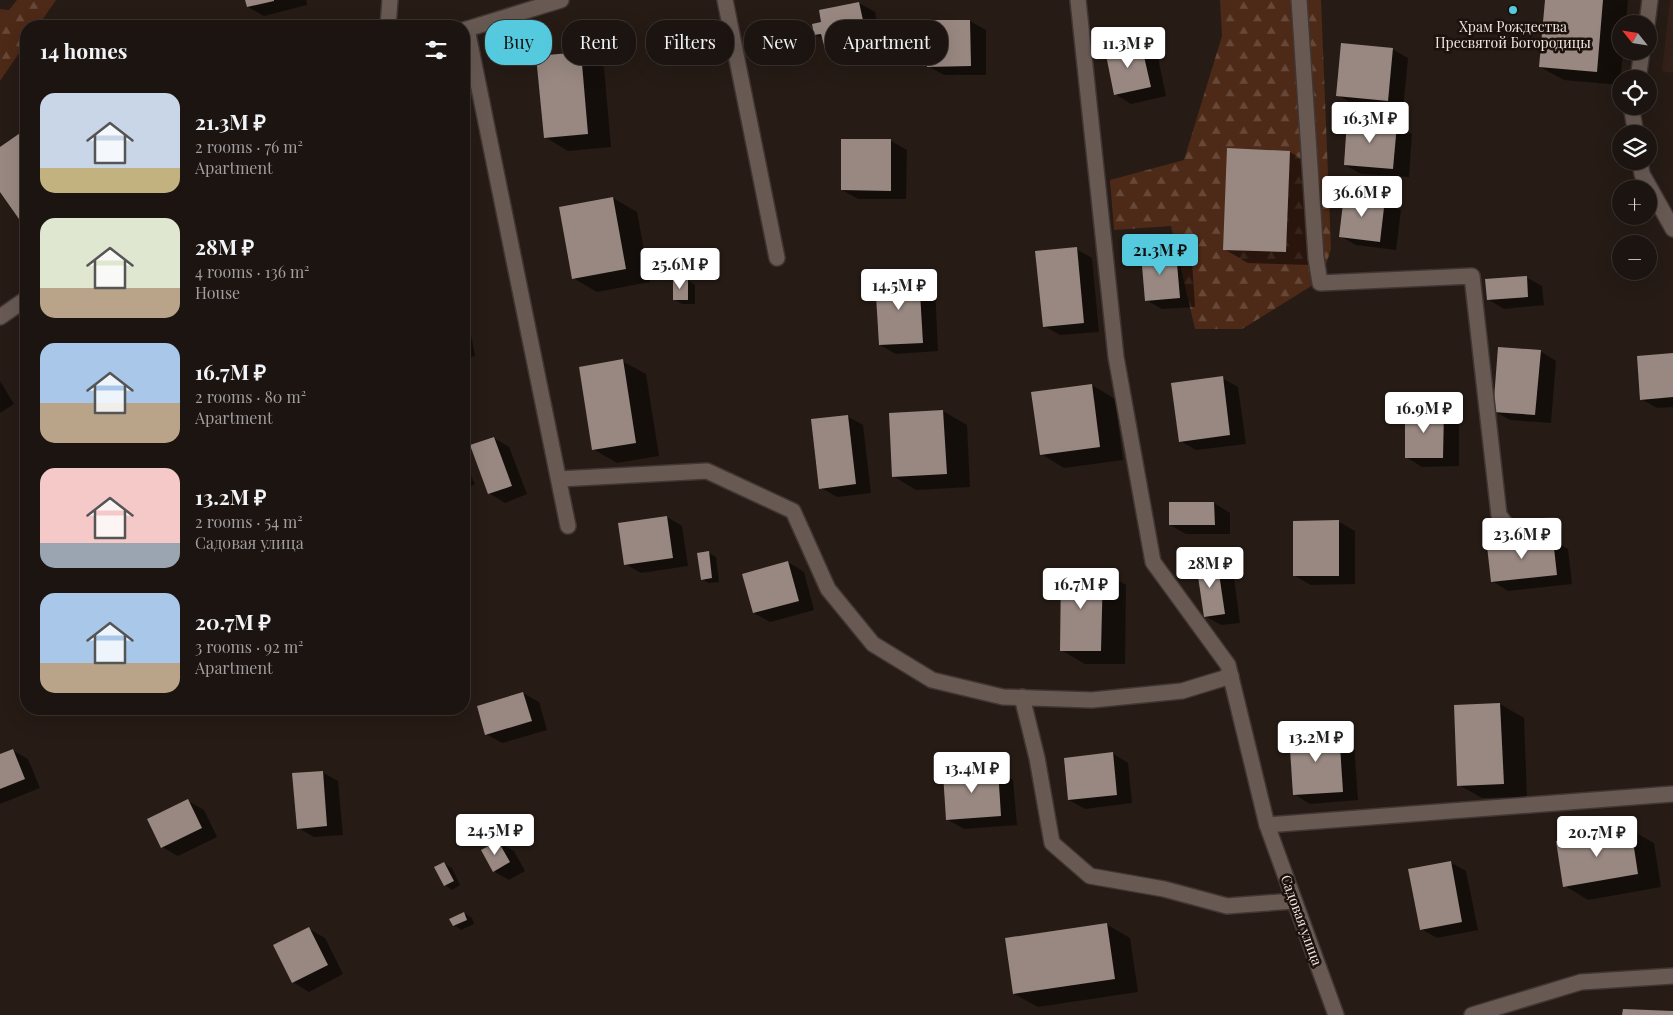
<!DOCTYPE html>
<meta charset="utf-8">
<style>
:root{--surface:#1c1410;--page:#29211e;--text:#f1f3f6;--muted:#a09e9f;--line:#3a3330;--accent:#55cadf}
body{margin:0;font-family:"Playfair Display",serif;background:var(--page);color:var(--text);height:100vh;display:flex;flex-direction:column;font-size:19px;white-space:nowrap}
*{box-sizing:border-box;margin:0}
p{font-size:16px;color:var(--muted)}
.icon{flex:none;width:28px;height:28px;fill:none;stroke:currentColor;stroke-width:2;stroke-linecap:round;stroke-linejoin:round}
.map{position:relative;flex:1;overflow:hidden}
.details{position:absolute;left:20px;top:20px;width:450px;height:695px;display:flex;flex-direction:column;background:var(--surface);border-radius:20px;box-shadow:0 5px 20px #0002,0 0 0 1px var(--line)}
.details>*{flex:none}
.banner{position:absolute;left:485px;top:20px;width:475px;height:45px;display:flex;gap:10px}
.needle{width:32px;rotate:300deg}
.tools{position:absolute;left:1612px;top:15px;display:grid;gap:10px}
.tools a{display:grid;place-items:center;width:45px;height:45px;border-radius:50%;background:var(--surface);box-shadow:0 5px 20px #0002,0 0 0 1px var(--line);font-size:25px}
.price{position:absolute;translate:-50% -42px;padding:0 11px;border-radius:5px;background:#fff;color:#222;font-size:16px;line-height:32px;filter:drop-shadow(0 1px 2px #0008)}
.price::after{content:'';position:absolute;left:50%;top:30px;width:15px;height:11px;margin-left:-8px;background:inherit;clip-path:polygon(0 0,100% 0,50% 100%)}
.price.active{background:var(--accent);color:#111}
ul{padding:0;list-style:none}
li{display:flex;align-items:center;gap:15px;height:125px;padding:0 20px}
li span{display:grid;place-items:center;flex:none;width:140px;height:100px;border-radius:15px;color:#555}
li>.icon{margin-inline-start:auto}
span .icon{width:60px;height:60px;fill:#fffc;stroke-width:1}
li b{font-size:21px}
h2{display:flex;justify-content:space-between;align-items:center;height:60px;padding:0 20px;font-size:21px}
.chip{padding:0 18px;border-radius:20px;background:var(--surface);box-shadow:0 5px 20px #0002,0 0 0 1px var(--line);font-size:18px;line-height:45px}
.chip.active{background:var(--accent);color:#111}
.map>svg:first-child{display:block}
.built{fill:#332119}
.forest{fill:url(#forest-firs)}
.shadow{fill:#0007}
.building{fill:#988881}
.lines{fill:none;stroke-linecap:round;stroke-linejoin:round}
.lane-casing{stroke:#403634;stroke-width:18}
.street-casing{stroke:#403634;stroke-width:18}
.lane{stroke:#685a53;stroke-width:15}
.street{stroke:#685a53;stroke-width:15}
.poi-dot{fill:#55cadf;stroke:#1d110c;stroke-width:2}
.labels{text-anchor:middle;dominant-baseline:central;stroke-width:5;stroke-linejoin:round;paint-order:stroke}
.poi-label{font-size:14px;fill:#efe6e2;stroke:#1d110c}
.street-label{font-size:14px;fill:#efe6e2;stroke:#1d110c}
</style>
<div class="map">
<svg width="1673" height="1015" viewBox="0 0 1673 1015">
<defs>
<pattern id="forest-firs" width="22" height="20" patternUnits="userSpaceOnUse" patternTransform="scale(1.25)"><rect width="22" height="20" fill="#4d2917"/><path d="M5 1l3.5 6h-7zM16 11l3.5 6h-7z" fill="#674838"/></pattern>
</defs>
<rect width="100%" height="100%" fill="#261b15"/>
<!-- built -->
<path class="built" d="M1670 0H1673V73L1662 71Z"/>
<!-- forest -->
<g class="forest">
<path d="M17 0H56L38 26H26V43L0 81V9L9 10Z"/>
<path d="M1220 0H1321L1331 249 1321 280 1242 329H1195L1171 226 1114 230 1110 180 1184 160 1222 36Z"/>
</g>
<!-- shadow -->
<g class="shadow">
<path d="M246 0H306L307 5 264 16 248 7Z"/>
<path d="M1546 0H1628L1626 24H1621V51H1623L1620 85 1564 80 1540 67Z"/>
<path d="M859 3 875 12 883 52 843 61 827 52 824 39 816 35 823 23Z"/>
<path d="M928 21H970L986 30V75H944L928 66Z"/>
<path d="M1141 44 1157 53 1166 96 1131 104 1115 94Z"/>
<path d="M1392 49 1408 58 1403 109 1353 104 1338 95Z"/>
<path d="M580 53 604 67 611 147 568 151 545 137Z"/>
<path d="M1396 125 1412 134 1409 177 1361 174 1345 165Z"/>
<path d="M26 130V227L0 189V149Z"/>
<path d="M842 140 891 141 907 150 906 199H858L842 190Z"/>
<path d="M1290 152 1313 166 1310 265 1248 263 1224 249Z"/>
<path d="M1345 196 1385 201 1401 210 1396 250 1356 245 1340 236Z"/>
<path d="M613 198 637 212 650 282 597 292 573 278 560 208Z"/>
<path d="M1076 249 1092 258 1099 332 1060 335 1044 326Z"/>
<path d="M1176 253 1192 262 1195 307 1162 309 1146 300Z"/>
<path d="M1526 277 1542 286 1544 305 1504 309 1488 299Z"/>
<path d="M919 278 935 287 938 351 896 354 880 345Z"/>
<path d="M688 280 695 285V304H682L674 299Z"/>
<path d="M464 311 467 313 475 356 464 359Z"/>
<path d="M1540 351 1556 361 1551 423 1510 420 1494 411Z"/>
<path d="M1673 354V407L1657 408 1641 399Z"/>
<path d="M622 361 646 374 659 456 617 463 593 449Z"/>
<path d="M1222 378 1238 387 1246 444 1196 450 1180 441Z"/>
<path d="M0 381 14 404 0 413Z"/>
<path d="M1092 385 1115 399 1123 460 1064 468 1041 454Z"/>
<path d="M464 403 467 412 464 414Z"/>
<path d="M943 411 967 425 970 487 916 490 893 476Z"/>
<path d="M1443 411 1459 421V466L1422 467 1406 457Z"/>
<path d="M847 416 863 425 871 493 837 497 821 488Z"/>
<path d="M494 438 509 447 527 494 505 503 489 493Z"/>
<path d="M464 461 475 484 464 490Z"/>
<path d="M1214 503 1230 513V534H1186L1170 525Z"/>
<path d="M667 517 682 526 688 566 641 573 625 564Z"/>
<path d="M1339 522 1355 531V584L1311 585 1295 576Z"/>
<path d="M1552 540 1568 549 1572 584 1508 591 1492 581Z"/>
<path d="M708 552 716 557 719 582 709 583 702 579Z"/>
<path d="M1217 561 1233 571 1240 623 1221 625 1205 616Z"/>
<path d="M788 562 804 572 814 610 770 622 754 613Z"/>
<path d="M1102 571 1126 585 1125 664H1085L1061 650Z"/>
<path d="M523 693 539 702 547 730 502 743 486 734Z"/>
<path d="M1500 704 1524 718 1527 797 1482 798 1459 785 1456 706Z"/>
<path d="M1339 732 1354 741 1358 800 1310 804 1294 794Z"/>
<path d="M12 750 28 759 40 788 0 804V755Z"/>
<path d="M1112 753 1128 763 1132 803 1085 809 1069 800Z"/>
<path d="M998 771 1013 780 1017 825 964 829 948 820Z"/>
<path d="M322 772 338 781 343 835 314 837 298 828Z"/>
<path d="M188 801 204 810 217 837 178 856 162 847Z"/>
<path d="M1631 830 1654 843 1661 887 1588 900 1565 886Z"/>
<path d="M498 842 514 851 525 871 509 880 493 871Z"/>
<path d="M1450 862 1466 871 1478 930 1437 938 1421 929Z"/>
<path d="M444 864 452 868 460 885 452 890 445 885Z"/>
<path d="M464 913 472 918 474 924 461 930 454 925Z"/>
<path d="M1106 924 1130 938 1138 992 1038 1007 1014 994Z"/>
<path d="M309 929 325 938 343 974 309 992 293 982Z"/>
</g>
<!-- building -->
<g class="building">
<path d="M245 0H274V1L247 7Z"/>
<path d="M1545 0H1603L1597 72 1539 67Z"/>
<path d="M859 2 868 43 826 53 821 34 814 35 812 24 821 22 819 10Z"/>
<path d="M927 20H970L971 66 927 67Z"/>
<path d="M1141 43 1151 87 1114 95 1105 50Z"/>
<path d="M1341 43 1393 48 1388 101 1336 96Z"/>
<path d="M581 52 588 134 544 138 536 56Z"/>
<path d="M1347 120 1397 124 1393 169 1344 165Z"/>
<path d="M26 129V229L0 192V147Z"/>
<path d="M841 139H891V191L841 190Z"/>
<path d="M1227 148 1290 151 1286 252 1223 250Z"/>
<path d="M1344 195 1385 199 1380 242 1339 237Z"/>
<path d="M613 197 626 269 572 279 559 207Z"/>
<path d="M1077 247 1084 323 1043 327 1035 251Z"/>
<path d="M1176 252 1180 298 1145 301 1141 254Z"/>
<path d="M919 276 923 343 879 345 875 279Z"/>
<path d="M1527 276 1528 297 1487 300 1485 279Z"/>
<rect x="673" y="279" width="15" height="21"/>
<path d="M1498 347 1541 350 1535 415 1493 412Z"/>
<path d="M1673 353V397L1640 400 1637 356Z"/>
<path d="M623 359 636 443 592 450 579 367Z"/>
<path d="M1223 376 1230 435 1179 442 1171 383Z"/>
<path d="M1092 384 1100 447 1040 455 1031 392Z"/>
<path d="M943 410 947 474 892 477 889 413Z"/>
<path d="M1405 410H1444L1443 458H1405Z"/>
<path d="M848 415 856 484 819 489 811 419Z"/>
<path d="M494 437 512 486 488 494 470 445Z"/>
<path d="M1169 502H1214L1215 525H1169Z"/>
<path d="M667 516 673 558 624 565 618 523Z"/>
<path d="M1339 520V576H1293V521Z"/>
<path d="M1553 539 1557 575 1491 582 1487 546Z"/>
<path d="M709 551 712 578 701 580 697 553Z"/>
<path d="M1217 560 1225 614 1204 617 1196 563Z"/>
<path d="M788 561 799 601 753 613 742 574Z"/>
<path d="M1061 569 1103 570 1101 651H1060Z"/>
<path d="M523 692 532 721 485 735 477 706Z"/>
<path d="M1500 703 1504 784 1457 786 1454 705Z"/>
<path d="M1339 730 1343 792 1293 795 1289 734Z"/>
<path d="M13 749 25 779 0 789V754Z"/>
<path d="M1113 752 1117 795 1068 800 1064 758Z"/>
<path d="M998 769 1001 816 946 820 943 773Z"/>
<path d="M323 771 327 826 297 829 292 773Z"/>
<path d="M188 799 202 828 161 848 147 819Z"/>
<path d="M1631 828 1638 874 1563 887 1556 841Z"/>
<path d="M498 841 510 862 493 872 481 850Z"/>
<path d="M1451 861 1462 922 1420 930 1408 869Z"/>
<path d="M444 862 454 881 444 886 434 867Z"/>
<path d="M464 912 467 920 453 926 449 919Z"/>
<path d="M1107 923 1115 979 1013 994 1005 938Z"/>
<path d="M309 927 328 965 292 983 273 945Z"/>
<path d="M1623 1009 1673 1011V1015H1622Z"/>
</g>
<g class="lines">
<defs>
<g id="lane">
<path d="M1299 0 1316 258 1320 283 1472 276 1499 515 1510 530 1553 526"/>
<path d="M559 479 707 471 793 511 828 589 873 644 932 680 1003 697 1092 700 1182 691 1231 676"/>
</g>
<g id="street">
<path d="M725 0 777 258"/>
<path d="M1078 0 1116 357 1153 562 1228 665 1267 825 1673 794"/>
<path d="M1647 24 1650 0"/>
<path d="M388 26 390 0"/>
<path d="M467 29 568 526"/>
<path d="M464 30 561 0"/>
<path d="M1638 79 1642 51"/>
<path d="M1633 106 1632 111 1636 134"/>
<path d="M1640 161 1642 174 1673 229"/>
<path d="M0 317 26 299"/>
<path d="M1022 697 1037 758 1052 843 1090 876 1164 889 1227 906 1294 901"/>
<path d="M1267 825 1336 1015"/>
<path d="M1472 1015 1581 982 1673 976"/>
</g>
</defs>
<!-- lane casing -->
<use href="#lane" class="lane-casing"/>
<!-- street casing -->
<use href="#street" class="street-casing"/>
<!-- lane -->
<use href="#lane" class="lane"/>
<!-- street -->
<use href="#street" class="street"/>
</g>
<!-- markers -->
<circle class="poi-dot" cx="1513" cy="10" r="5"/>
<g class="labels">
<!-- poi labels -->
<g class="poi-label">
<text x="1513" y="26">Храм Рождества<tspan x="1513" dy="16">Пресвятой Богородицы</tspan></text>
</g>
<!-- street labels -->
<g class="street-label">
<text transform="translate(1302 920) rotate(70)">Садовая улица</text>
</g>
</g>
</svg>
<div class="tools">
<a><svg class="needle" viewBox="-14 -14 28 28"><path d="M0-13l5 13h-10z" fill="#e53935"/><path d="M0 13l5-13h-10z" fill="#a09e9f"/></svg></a>
<a><svg class="icon" aria-label="locate" viewBox="0 0 24 24"><circle cx="12" cy="12" r="6"/><path d="M12 2v4M12 18v4M2 12h4M18 12h4"/></svg></a>
<a><svg class="icon" aria-label="layers" viewBox="0 0 24 24"><path d="M12 4l9 5-9 5-9-5zM3 14l9 5 9-5"/></svg></a>
<a>+</a>
<a>−</a>
</div>
<b class="price" style="left:1128px;top:69px">11.3M ₽</b>
<b class="price" style="left:1370px;top:144px">16.3M ₽</b>
<b class="price" style="left:1362px;top:218px">36.6M ₽</b>
<b class="price active" style="left:1160px;top:276px">21.3M ₽</b>
<b class="price" style="left:680px;top:290px">25.6M ₽</b>
<b class="price" style="left:899px;top:311px">14.5M ₽</b>
<b class="price" style="left:1424px;top:434px">16.9M ₽</b>
<b class="price" style="left:1522px;top:560px">23.6M ₽</b>
<b class="price" style="left:1210px;top:589px">28M ₽</b>
<b class="price" style="left:1081px;top:610px">16.7M ₽</b>
<b class="price" style="left:1316px;top:763px">13.2M ₽</b>
<b class="price" style="left:972px;top:794px">13.4M ₽</b>
<b class="price" style="left:495px;top:856px">24.5M ₽</b>
<b class="price" style="left:1597px;top:858px">20.7M ₽</b>
<div class="banner">
<a class="chip active">Buy</a>
<a class="chip">Rent</a>
<a class="chip">Filters</a>
<a class="chip">New</a>
<a class="chip">Apartment</a>
</div>
<section class="details">
<h2>14 homes<svg class="icon" aria-label="filters" viewBox="0 0 24 24"><path d="M4 7h16M4 17h16"/><circle cx="9" cy="7" r="2"/><circle cx="15" cy="17" r="2"/></svg></h2>
<ul>
<li><span style="background:linear-gradient(#c9d6e8 75%,#c2b280 0)"><svg class="icon" aria-label="home" viewBox="0 0 24 24"><path d="M3 11l9-7 9 7M6 9v11h12V9"/></svg></span><div><b>21.3M ₽</b><p>2 rooms · 76 m²</p><p>Apartment</p></div></li>
<li><span style="background:linear-gradient(#dfe7d0 70%,#b9a48a 0)"><svg class="icon" aria-label="home" viewBox="0 0 24 24"><path d="M3 11l9-7 9 7M6 9v11h12V9"/></svg></span><div><b>28M ₽</b><p>4 rooms · 136 m²</p><p>House</p></div></li>
<li><span style="background:linear-gradient(#a9c7e8 60%,#b9a48a 0)"><svg class="icon" aria-label="home" viewBox="0 0 24 24"><path d="M3 11l9-7 9 7M6 9v11h12V9"/></svg></span><div><b>16.7M ₽</b><p>2 rooms · 80 m²</p><p>Apartment</p></div></li>
<li><span style="background:linear-gradient(#f6c9c9 75%,#9aa5b1 0)"><svg class="icon" aria-label="home" viewBox="0 0 24 24"><path d="M3 11l9-7 9 7M6 9v11h12V9"/></svg></span><div><b>13.2M ₽</b><p>2 rooms · 54 m²</p><p>Садовая улица</p></div></li>
<li><span style="background:linear-gradient(#a9c7e8 70%,#b9a48a 0)"><svg class="icon" aria-label="home" viewBox="0 0 24 24"><path d="M3 11l9-7 9 7M6 9v11h12V9"/></svg></span><div><b>20.7M ₽</b><p>3 rooms · 92 m²</p><p>Apartment</p></div></li>
</ul>
</section>
</div>
